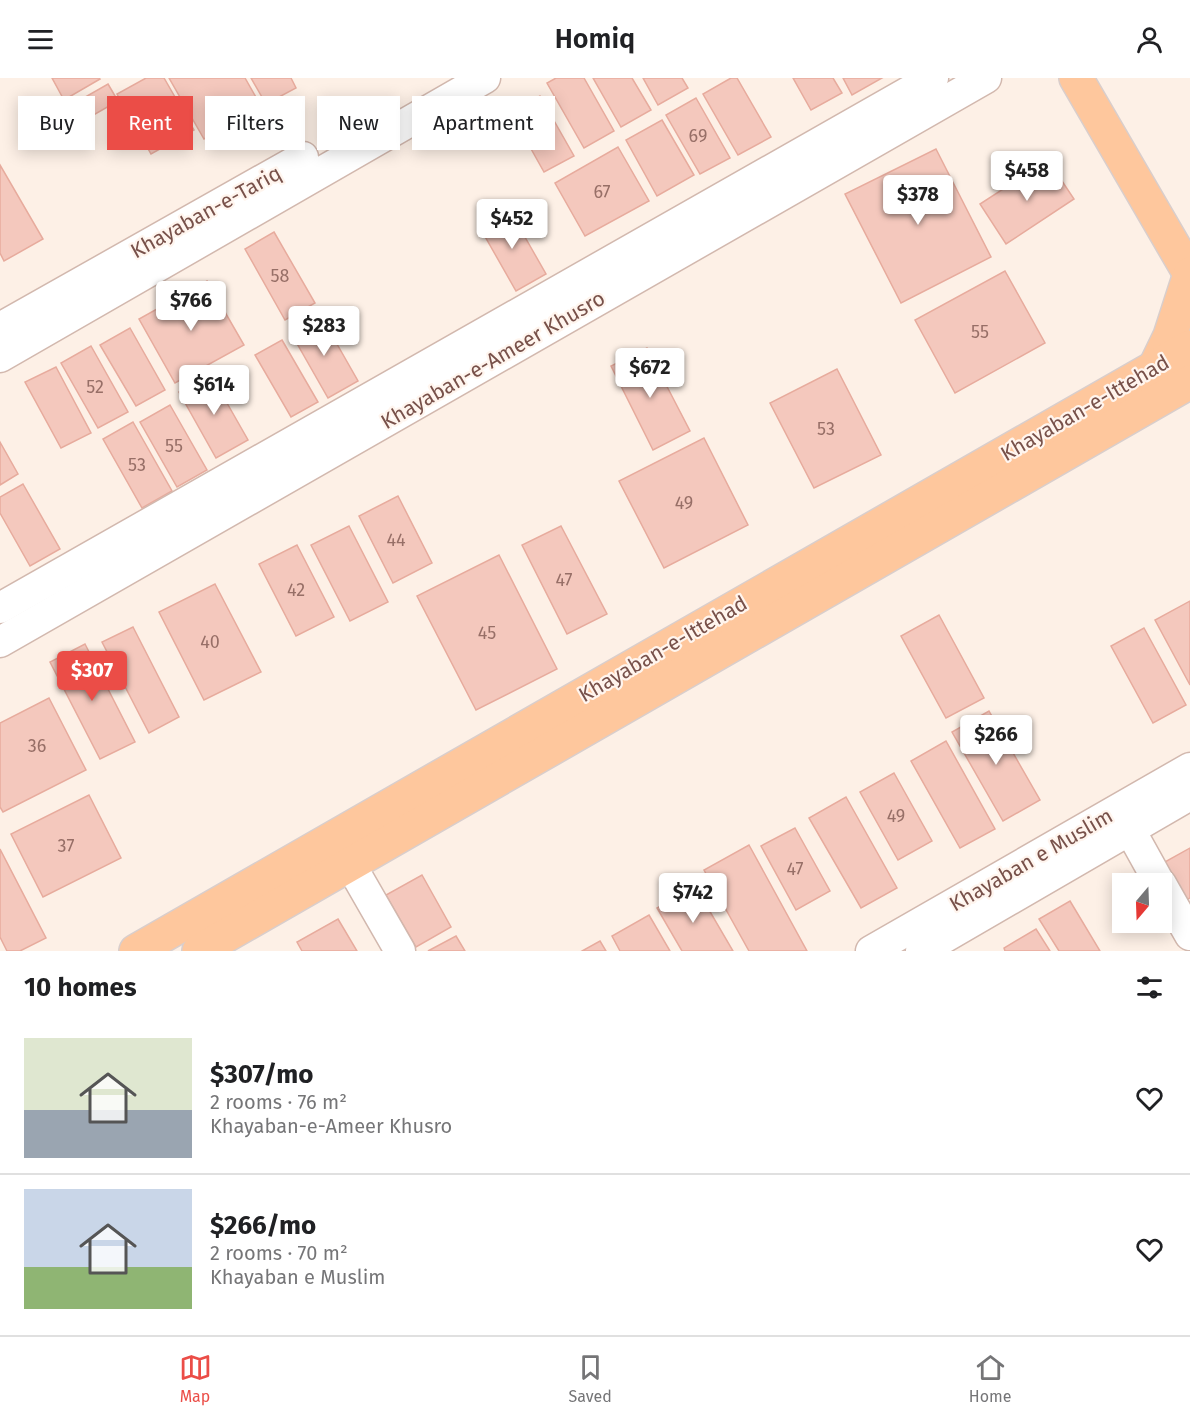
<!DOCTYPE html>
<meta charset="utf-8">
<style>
:root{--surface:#fff;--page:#f2f2f2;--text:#202124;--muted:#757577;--line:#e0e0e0;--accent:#eb4d47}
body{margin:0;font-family:"Fira Sans",sans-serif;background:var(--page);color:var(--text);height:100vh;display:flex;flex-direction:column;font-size:22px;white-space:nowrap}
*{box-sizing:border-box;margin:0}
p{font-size:20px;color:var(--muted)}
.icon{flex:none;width:33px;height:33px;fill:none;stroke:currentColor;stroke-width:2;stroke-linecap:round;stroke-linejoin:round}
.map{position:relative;height:873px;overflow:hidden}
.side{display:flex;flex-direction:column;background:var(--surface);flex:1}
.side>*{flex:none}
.banner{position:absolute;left:18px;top:18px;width:600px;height:54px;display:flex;gap:12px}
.needle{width:39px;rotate:199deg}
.fabs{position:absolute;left:1112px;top:795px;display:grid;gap:12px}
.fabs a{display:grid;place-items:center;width:60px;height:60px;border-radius:0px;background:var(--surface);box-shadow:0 3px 15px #0003;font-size:30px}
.price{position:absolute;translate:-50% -51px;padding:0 14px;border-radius:6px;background:#fff;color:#222;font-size:20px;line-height:39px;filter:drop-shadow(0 2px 3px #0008)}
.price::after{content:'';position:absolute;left:50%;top:36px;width:18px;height:14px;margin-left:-9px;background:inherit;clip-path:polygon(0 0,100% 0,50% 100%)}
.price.selected{background:var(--accent);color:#fff}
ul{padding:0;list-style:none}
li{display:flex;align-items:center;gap:18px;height:150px;padding:0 24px}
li+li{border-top:2px solid var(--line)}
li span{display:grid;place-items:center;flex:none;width:168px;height:120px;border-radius:0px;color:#555}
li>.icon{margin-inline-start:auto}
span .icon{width:72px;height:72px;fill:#fffc;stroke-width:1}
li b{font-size:26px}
h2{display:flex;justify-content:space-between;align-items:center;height:72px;padding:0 24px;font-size:26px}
.pill{padding:0 21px;border-radius:0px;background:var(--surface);box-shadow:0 3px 15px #0003;font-size:21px;line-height:54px}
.pill.selected{background:var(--accent);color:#fff}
header{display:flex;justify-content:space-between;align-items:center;height:78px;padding:0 24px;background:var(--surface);font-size:27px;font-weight:600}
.menu{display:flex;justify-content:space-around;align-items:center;height:84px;border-top:2px solid var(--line);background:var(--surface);font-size:16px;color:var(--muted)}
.menu a{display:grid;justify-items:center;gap:3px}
.menu .selected{color:var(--accent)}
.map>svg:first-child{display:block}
.building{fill:#f4c8bd;stroke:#e7ab9d;stroke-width:1.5}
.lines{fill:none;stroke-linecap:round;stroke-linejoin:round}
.minor-casing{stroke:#d2b8ae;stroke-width:33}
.major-casing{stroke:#d9cecc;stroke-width:36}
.minor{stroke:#fff;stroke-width:30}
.major{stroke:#fec79d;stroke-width:33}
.labels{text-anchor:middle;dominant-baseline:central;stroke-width:4.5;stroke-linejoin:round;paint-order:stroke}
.number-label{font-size:18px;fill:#976f67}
.street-label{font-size:21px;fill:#78514a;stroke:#fff5ee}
</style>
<header><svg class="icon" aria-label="menu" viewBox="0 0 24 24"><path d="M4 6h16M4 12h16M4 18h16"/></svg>Homiq<svg class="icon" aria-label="person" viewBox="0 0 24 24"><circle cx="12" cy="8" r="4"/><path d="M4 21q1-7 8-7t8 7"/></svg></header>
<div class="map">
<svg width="1190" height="873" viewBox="0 0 1190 873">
<rect width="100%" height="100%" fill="#fdf0e6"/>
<!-- building -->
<g class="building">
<path d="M52 0H99L100 1 64 22Z"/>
<path d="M146 0H164L194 52 151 76 117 16Z"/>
<path d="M169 0H245L261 28 204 61Z"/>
<path d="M251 0H291L296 10 266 26Z"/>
<path d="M556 0H584L614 53 584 70 547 5Z"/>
<path d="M593 0H632L651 32 621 49Z"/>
<path d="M643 0H682L688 10 658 27Z"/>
<path d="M731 0H737L771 59 738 77 703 16Z"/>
<path d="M793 0H833L842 15 811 32Z"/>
<path d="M843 0H882L852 17Z"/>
<path d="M108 6 118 23 69 51 59 34Z"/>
<path d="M540 18 574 78 544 94 511 35Z"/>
<path d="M696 20 730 80 700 96 666 37Z"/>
<path d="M662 42 694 97 657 118 626 62Z"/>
<path d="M618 69 649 123 585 158 555 105Z"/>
<path d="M936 71 991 179 901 225 845 116Z"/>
<path d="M1048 82 1074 121 1006 166 980 126Z"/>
<path d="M0 87 43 161 4 183 0 175Z"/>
<path d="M509 131 546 196 516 213 479 148Z"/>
<path d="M274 154 315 225 285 242 245 171Z"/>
<path d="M1005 193 1045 265 955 315 915 242Z"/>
<path d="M207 203 244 267 175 305 139 241Z"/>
<path d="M321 238 358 303 328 320 291 255Z"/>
<path d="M130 250 165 312 136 328 100 267Z"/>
<path d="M282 262 318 324 291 339 255 277Z"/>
<path d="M91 268 128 334 98 350 61 285Z"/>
<path d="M647 270 690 353 653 372 611 288Z"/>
<path d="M56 289 91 355 61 370 25 304Z"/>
<path d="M837 291 881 377 814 410 770 325Z"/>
<path d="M211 297 248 362 216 380 179 314Z"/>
<path d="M170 327 207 392 177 409 140 344Z"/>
<path d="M133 344 172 413 142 430 103 361Z"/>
<path d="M704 360 748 447 664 490 619 403Z"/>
<path d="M0 364 18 396 0 407Z"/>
<path d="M23 406 60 471 30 488 0 435V419Z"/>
<path d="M398 418 432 485 393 505 359 438Z"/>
<path d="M349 448 388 524 350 543 311 467Z"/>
<path d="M561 448 607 536 567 556 522 467Z"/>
<path d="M297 467 334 539 296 558 259 486Z"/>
<path d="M499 477 557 591 476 632 417 518Z"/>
<path d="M215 506 261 594 204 622 159 534Z"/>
<path d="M1190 523V607L1155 542Z"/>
<path d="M939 537 984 620 946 640 901 558Z"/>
<path d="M133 549 179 639 149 655 102 564Z"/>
<path d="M1144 550 1186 627 1153 645 1111 568Z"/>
<path d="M85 566 135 664 100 681 50 584Z"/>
<path d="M49 620 86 692 3 734 0 729V645Z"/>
<path d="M989 633 1040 722 1003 743 952 654Z"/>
<path d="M946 663 995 751 960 770 911 683Z"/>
<path d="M894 695 932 763 898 782 860 714Z"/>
<path d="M89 717 121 780 43 819 11 756Z"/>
<path d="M846 719 897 810 861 830 809 740Z"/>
<path d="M795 750 830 813 796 832 761 768Z"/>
<path d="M749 767 807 873H749L704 792Z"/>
<path d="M1190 770V820L1185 823 1163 785Z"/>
<path d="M0 771 46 860 20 873H7L0 859Z"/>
<path d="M422 797 451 849 416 869 386 817Z"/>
<path d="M695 808 733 873H682L657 830Z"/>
<path d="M1070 823 1100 873H1059L1039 841Z"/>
<path d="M649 837 670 873H620L612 858Z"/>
<path d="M338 841 357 873H302L297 864Z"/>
<path d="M1036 851 1050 873H1005L1004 870Z"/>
<path d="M456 858 465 873H428Z"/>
<path d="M600 863 606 873H582Z"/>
</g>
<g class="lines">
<defs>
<g id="minor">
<path d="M0 250 303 79"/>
<path d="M0 279 485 0"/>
<path d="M0 530 933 0"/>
<path d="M0 564 986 0"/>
<path d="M1130 752 1160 806"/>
<path d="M350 786 400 873"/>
<path d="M1161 806 1190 857"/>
<path d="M871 873 1190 690"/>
<path d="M921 873 1190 717"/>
</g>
<g id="major">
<path d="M1076 0 1190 196"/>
<path d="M1155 289 1170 258 1190 196"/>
<path d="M136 873 1190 269"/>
<path d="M199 873 1190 304"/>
</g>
</defs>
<!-- minor casing -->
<use href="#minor" class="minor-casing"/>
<!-- major casing -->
<use href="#major" class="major-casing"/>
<!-- minor -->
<use href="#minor" class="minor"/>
<!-- major -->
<use href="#major" class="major"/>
</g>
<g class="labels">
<!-- number labels -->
<g class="number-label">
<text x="698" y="58">69</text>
<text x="602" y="114">67</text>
<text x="280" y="198">58</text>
<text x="980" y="254">55</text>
<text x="95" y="309">52</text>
<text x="826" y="351">53</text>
<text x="174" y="368">55</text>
<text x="137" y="387">53</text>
<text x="684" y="425">49</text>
<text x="396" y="462">44</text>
<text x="564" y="502">47</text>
<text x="296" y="512">42</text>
<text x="487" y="555">45</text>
<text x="210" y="564">40</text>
<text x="37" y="668">36</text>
<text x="896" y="738">49</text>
<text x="66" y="768">37</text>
<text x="795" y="791">47</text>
</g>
<!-- street labels -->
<g class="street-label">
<text transform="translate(206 134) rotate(-29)">Khayaban-e-Tariq</text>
<text transform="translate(493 282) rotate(-30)">Khayaban-e-Ameer Khusro</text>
<text transform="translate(1085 330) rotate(-30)">Khayaban-e-Ittehad</text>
<text transform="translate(663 571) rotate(-30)">Khayaban-e-Ittehad</text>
<text transform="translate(1031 782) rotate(-30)">Khayaban e Muslim</text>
</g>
</g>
</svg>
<div class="fabs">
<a><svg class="needle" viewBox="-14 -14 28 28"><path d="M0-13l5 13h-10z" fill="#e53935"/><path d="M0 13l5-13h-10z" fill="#757577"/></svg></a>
</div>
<b class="price" style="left:1027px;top:124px">$458</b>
<b class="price" style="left:918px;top:148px">$378</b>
<b class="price" style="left:512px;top:172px">$452</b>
<b class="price" style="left:191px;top:254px">$766</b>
<b class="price" style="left:324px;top:279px">$283</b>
<b class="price" style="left:650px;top:321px">$672</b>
<b class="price" style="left:214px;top:338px">$614</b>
<b class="price selected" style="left:92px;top:624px">$307</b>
<b class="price" style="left:996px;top:688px">$266</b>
<b class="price" style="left:693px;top:846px">$742</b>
<div class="banner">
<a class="pill">Buy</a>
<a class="pill selected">Rent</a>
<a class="pill">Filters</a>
<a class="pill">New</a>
<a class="pill">Apartment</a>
</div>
</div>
<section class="side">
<h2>10 homes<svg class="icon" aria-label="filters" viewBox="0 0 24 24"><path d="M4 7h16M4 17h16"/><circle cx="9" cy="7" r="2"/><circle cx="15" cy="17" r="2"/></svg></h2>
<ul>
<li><span style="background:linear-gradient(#dfe7d0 60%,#9aa5b1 0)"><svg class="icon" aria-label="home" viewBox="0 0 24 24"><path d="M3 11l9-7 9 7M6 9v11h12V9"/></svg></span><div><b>$307/mo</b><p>2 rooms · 76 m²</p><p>Khayaban-e-Ameer Khusro</p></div><svg class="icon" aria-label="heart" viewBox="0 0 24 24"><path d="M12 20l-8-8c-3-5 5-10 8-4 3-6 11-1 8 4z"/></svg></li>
<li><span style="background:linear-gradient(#c9d6e8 65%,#8fb573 0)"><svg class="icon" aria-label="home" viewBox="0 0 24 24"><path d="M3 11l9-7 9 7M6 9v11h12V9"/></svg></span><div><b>$266/mo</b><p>2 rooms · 70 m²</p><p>Khayaban e Muslim</p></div><svg class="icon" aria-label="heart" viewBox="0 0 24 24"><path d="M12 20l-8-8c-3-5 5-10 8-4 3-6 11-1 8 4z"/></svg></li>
</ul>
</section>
<nav class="menu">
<a class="selected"><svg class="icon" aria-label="map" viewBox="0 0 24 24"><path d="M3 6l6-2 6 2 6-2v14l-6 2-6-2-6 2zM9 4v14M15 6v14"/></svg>Map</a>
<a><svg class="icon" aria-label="saved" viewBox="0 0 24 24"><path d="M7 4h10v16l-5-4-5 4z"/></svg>Saved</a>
<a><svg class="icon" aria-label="home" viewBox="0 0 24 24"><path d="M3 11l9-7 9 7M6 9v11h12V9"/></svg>Home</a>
</nav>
